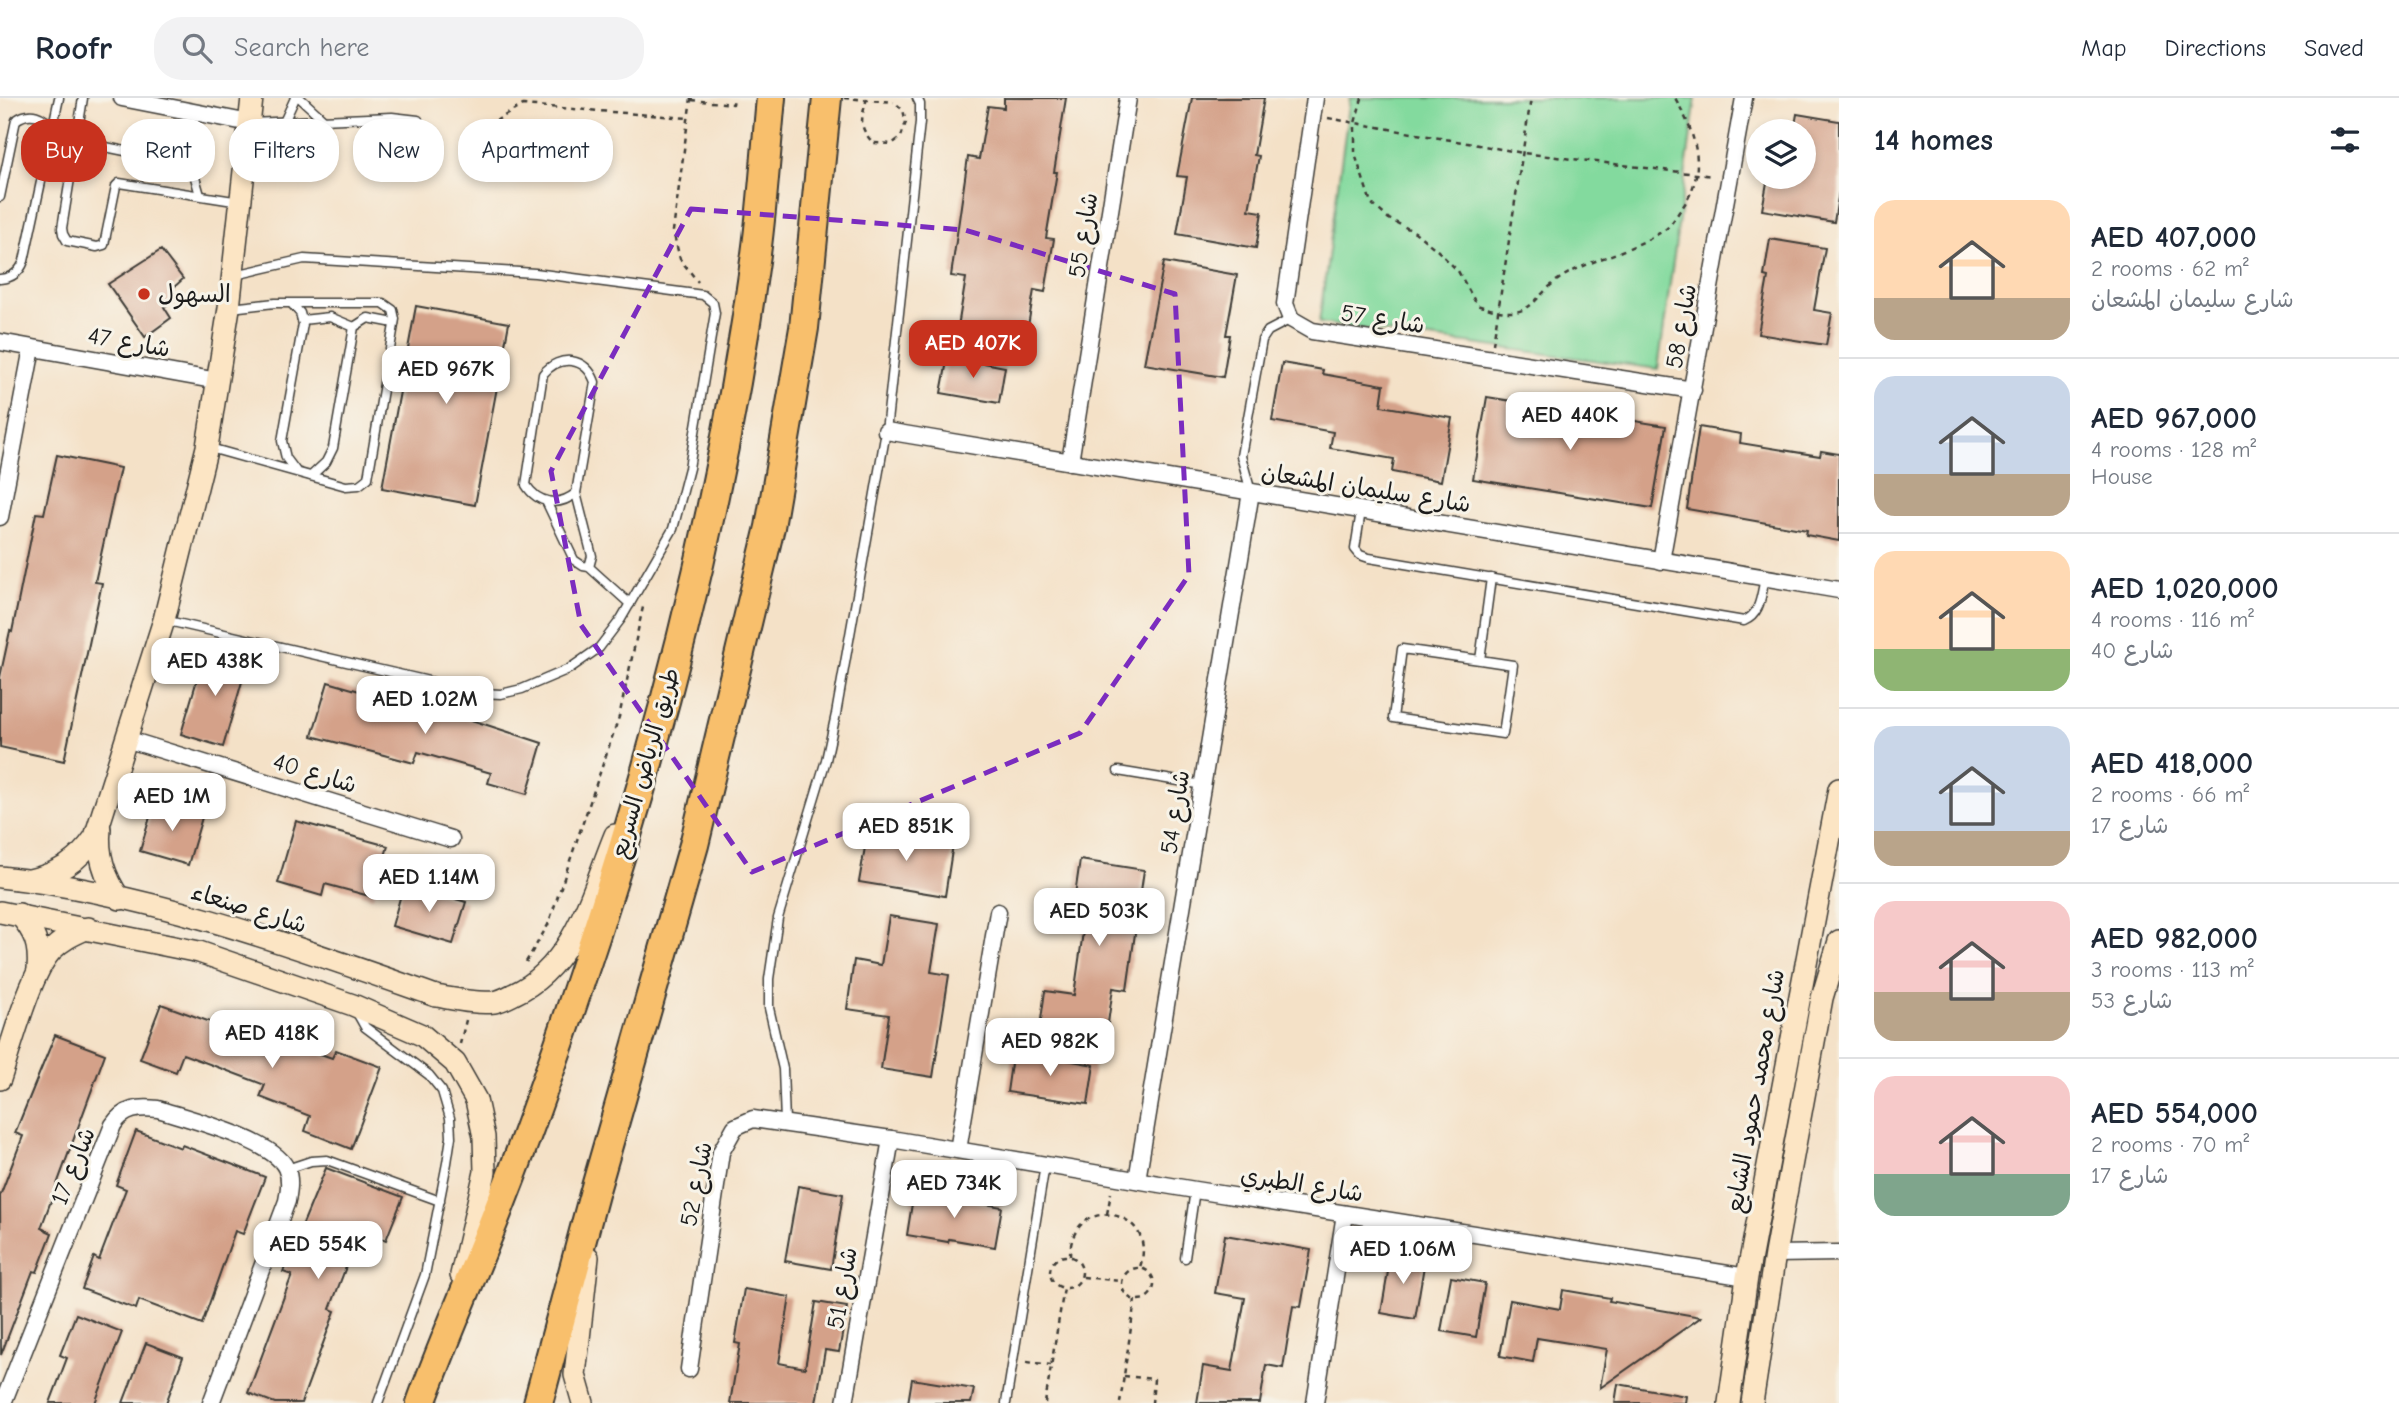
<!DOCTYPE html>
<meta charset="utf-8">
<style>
:root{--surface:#fff;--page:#f2f2f3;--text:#1f2937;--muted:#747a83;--line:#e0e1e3;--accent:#c8321e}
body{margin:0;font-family:"Comic Neue","Playpen Sans Arabic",sans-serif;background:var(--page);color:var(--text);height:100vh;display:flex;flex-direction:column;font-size:26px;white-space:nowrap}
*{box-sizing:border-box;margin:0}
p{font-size:23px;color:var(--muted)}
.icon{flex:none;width:38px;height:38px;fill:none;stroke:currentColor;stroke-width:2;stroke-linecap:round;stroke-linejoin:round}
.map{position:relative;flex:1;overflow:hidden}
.drawer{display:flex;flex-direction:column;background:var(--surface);width:560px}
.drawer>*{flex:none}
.guide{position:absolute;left:21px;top:21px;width:665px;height:63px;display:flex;gap:14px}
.fabs{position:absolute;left:1746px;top:21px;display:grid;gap:14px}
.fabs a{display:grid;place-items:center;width:70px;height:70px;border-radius:50%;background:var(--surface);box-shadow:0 4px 10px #0003;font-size:35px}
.price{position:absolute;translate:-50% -60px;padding:0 16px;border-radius:14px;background:#fff;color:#222;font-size:23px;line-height:46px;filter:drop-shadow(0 2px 4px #0008)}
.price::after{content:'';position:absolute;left:50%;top:42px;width:21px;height:16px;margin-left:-10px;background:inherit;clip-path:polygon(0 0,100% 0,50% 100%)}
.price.on{background:var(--accent);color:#fff}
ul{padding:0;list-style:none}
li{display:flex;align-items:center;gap:21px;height:175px;padding:0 35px}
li+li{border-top:2px solid var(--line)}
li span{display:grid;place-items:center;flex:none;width:196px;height:140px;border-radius:21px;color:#555}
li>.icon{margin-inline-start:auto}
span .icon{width:84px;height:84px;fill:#fffc;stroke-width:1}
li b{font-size:30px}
h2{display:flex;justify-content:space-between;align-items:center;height:84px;padding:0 35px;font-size:30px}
.chip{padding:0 24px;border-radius:28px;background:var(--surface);box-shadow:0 4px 10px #0003;font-size:24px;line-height:63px}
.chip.on{background:var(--accent);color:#fff}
header{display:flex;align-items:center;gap:42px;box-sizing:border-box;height:98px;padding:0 35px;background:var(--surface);border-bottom:2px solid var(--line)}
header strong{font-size:33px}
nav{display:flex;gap:38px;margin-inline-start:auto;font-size:24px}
.search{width:490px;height:63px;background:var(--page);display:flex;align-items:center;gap:18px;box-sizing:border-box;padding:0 24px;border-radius:28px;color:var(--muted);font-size:26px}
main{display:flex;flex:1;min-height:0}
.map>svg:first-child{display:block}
.green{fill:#83da9e;stroke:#507b5d;stroke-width:2}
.building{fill:#d4a189}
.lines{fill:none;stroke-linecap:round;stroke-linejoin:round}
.lane-casing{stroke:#3c3a36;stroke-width:11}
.street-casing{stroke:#3c3a36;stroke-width:19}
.secondary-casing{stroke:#3c3a36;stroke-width:24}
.highway-casing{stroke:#3c3a36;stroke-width:32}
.path{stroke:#3c3a36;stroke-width:2.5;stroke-dasharray:5 5;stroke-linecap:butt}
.lane{stroke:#fff;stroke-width:8}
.street{stroke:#fff;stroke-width:16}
.secondary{stroke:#fce5c4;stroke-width:21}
.highway{stroke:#f8bf6c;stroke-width:28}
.path-bridge{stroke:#3c3a36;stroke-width:2.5;stroke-dasharray:5 5;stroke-linecap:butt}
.marked{fill:none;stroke:#7b2cbf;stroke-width:5;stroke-dasharray:14 9;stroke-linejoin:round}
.poi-dot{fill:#c8321e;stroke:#f7f3e8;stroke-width:2.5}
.labels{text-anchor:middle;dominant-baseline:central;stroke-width:6;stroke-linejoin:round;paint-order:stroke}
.street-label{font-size:24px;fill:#1c1c1c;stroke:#f7f3e8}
.poi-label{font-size:24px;fill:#1c1c1c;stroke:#f7f3e8;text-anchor:start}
</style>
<header>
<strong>Roofr</strong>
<div class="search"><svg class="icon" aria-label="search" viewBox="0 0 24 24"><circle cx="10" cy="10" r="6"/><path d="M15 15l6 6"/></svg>Search here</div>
<nav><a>Map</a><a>Directions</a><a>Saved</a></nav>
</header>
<main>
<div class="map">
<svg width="1839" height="1305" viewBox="0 0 1839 1305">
<rect width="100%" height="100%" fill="#f7f3e8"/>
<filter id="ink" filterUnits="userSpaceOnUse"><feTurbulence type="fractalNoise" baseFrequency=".0143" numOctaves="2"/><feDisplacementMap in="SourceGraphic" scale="14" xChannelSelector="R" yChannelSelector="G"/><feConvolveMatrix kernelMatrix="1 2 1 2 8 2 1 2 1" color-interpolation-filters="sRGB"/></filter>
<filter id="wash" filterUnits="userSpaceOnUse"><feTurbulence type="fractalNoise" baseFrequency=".00686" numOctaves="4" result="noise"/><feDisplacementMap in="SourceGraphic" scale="28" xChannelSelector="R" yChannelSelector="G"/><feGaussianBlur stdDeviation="1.57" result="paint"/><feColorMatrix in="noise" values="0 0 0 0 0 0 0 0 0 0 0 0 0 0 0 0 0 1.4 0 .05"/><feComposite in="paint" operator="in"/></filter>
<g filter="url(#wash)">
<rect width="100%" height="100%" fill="#f4e1c7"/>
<!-- green -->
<path class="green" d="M1350 0H1696L1658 271 1319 225Z"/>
<g id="blocks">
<!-- building -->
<g class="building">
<path d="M1004 0H1066L1054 74H1057L1046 140 1054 141 1045 194 1034 192 1026 240 958 229 966 180 951 178 968 59 979 61 988 8 1004 10Z"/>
<path d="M1192 0H1264L1254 57 1259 58 1249 112 1262 114 1256 150 1177 136 1187 79 1177 78Z"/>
<path d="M1797 16 1839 23V94L1834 124 1762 112 1768 79H1804V33H1794Z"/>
<path d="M1770 141 1825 150 1814 212 1832 215 1826 247 1758 236 1768 179 1764 178Z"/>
<path d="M161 152 183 181 172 191 176 200 164 209 171 220 145 239 108 186Z"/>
<path d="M1164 164 1237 177 1226 237H1230L1223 279 1144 266Z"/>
<path d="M416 208 509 225 475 407 382 390Z"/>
<path d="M948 258 1005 269 999 305 941 295Z"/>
<path d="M1282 265 1323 272 1322 276 1384 287 1381 308 1452 320 1441 383 1392 374 1394 361 1330 350 1333 334 1272 323Z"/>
<path d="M1487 299 1666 328 1652 410 1473 381Z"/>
<path d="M1699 329 1741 336 1740 345 1820 358 1821 353 1839 356V443L1806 437 1807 432 1687 411Z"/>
<path d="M57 357 120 370 95 484 102 485 64 663 0 649V579L10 533 12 534 36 415 44 416Z"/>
<path d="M206 551 248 563 223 649 181 636Z"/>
<path d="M328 584 443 617 444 613 542 645 527 696 488 685 491 675 418 654 414 665 312 638Z"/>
<path d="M155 702 203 716 188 767 140 753Z"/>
<path d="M296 723 388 748 373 799 325 786 322 798 278 785Z"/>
<path d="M868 732 953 746 945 798 859 784Z"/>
<path d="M1080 762 1144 772 1127 892 1113 890 1106 939 1040 929 1045 893 1074 897 1085 820 1072 818Z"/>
<path d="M404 786 466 804 453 846 392 828Z"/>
<path d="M889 818 939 826 931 874 949 877 933 979 881 971 889 917 847 911 854 862 881 867Z"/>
<path d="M161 906 213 925 215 919 332 960 336 952 382 969 351 1051 305 1033 310 1018 260 999 265 987 183 956 176 974 140 961Z"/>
<path d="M55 937 105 956 41 1130 52 1135 37 1174 33 1173 1 1257 0 1098 23 1038 15 1035Z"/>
<path d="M1013 952 1094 967 1088 1006 1007 994Z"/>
<path d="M136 1033 181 1050 182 1047 265 1079 243 1136 235 1133 202 1226 139 1202 136 1211 82 1191 94 1159 99 1162 126 1091 116 1087Z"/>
<path d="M326 1070 403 1099 386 1142 360 1132 330 1211 335 1213 301 1305H275L248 1295 292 1177 283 1174Z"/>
<path d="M798 1088 843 1096 831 1171 785 1163Z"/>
<path d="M914 1093 1002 1109 995 1149 949 1141 948 1144 907 1137Z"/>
<path d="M1225 1137 1311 1152 1301 1209 1293 1208 1283 1270 1266 1267 1260 1305H1197L1203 1268 1232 1273 1245 1200 1215 1195Z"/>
<path d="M1391 1156 1425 1162 1415 1221 1381 1215Z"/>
<path d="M1451 1179 1485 1185 1476 1239 1441 1233Z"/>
<path d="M744 1191 790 1199 779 1265 805 1270 816 1204 847 1209 839 1254 825 1252 816 1305H730L740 1246 735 1245Z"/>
<path d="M1563 1192 1610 1200 1609 1203 1701 1219 1600 1290 1607 1251 1537 1240 1533 1264 1500 1258 1510 1202 1560 1211Z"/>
<path d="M76 1216 122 1234 95 1305H50L67 1260 60 1257Z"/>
<path d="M146 1245 183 1259 166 1305H123Z"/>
<path d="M912 1281 974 1291 971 1305H908Z"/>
<path d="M1618 1286 1686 1298 1685 1305H1615Z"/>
</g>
</g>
</g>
<g filter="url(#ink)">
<use href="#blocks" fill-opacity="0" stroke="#3c3a36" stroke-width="2"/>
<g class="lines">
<defs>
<g id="lane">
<path d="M83 0 62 130 63 136 67 143 97 149 104 147 116 88 119 85 240 104"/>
<path d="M300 0 324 22"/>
<path d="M284 24 295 0"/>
<path d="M250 25 392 19 418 22"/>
<path d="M76 43 184 65 192 69 200 97"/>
<path d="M0 99 16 22C30 12 44 17 52 31"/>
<path d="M0 181C12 180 20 174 24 163L59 0"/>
<path d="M292 206 300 215 303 226 282 343 286 360 295 372"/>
<path d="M302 222 330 219 354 229"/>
<path d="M210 350 346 388 359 387 368 380 395 221 393 212 383 205H275L231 210"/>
<path d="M311 378 326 364 333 350 354 229 368 220 394 225"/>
<path d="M1251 394 1241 358 1262 242 1268 233 1291 221"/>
<path d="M576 395C559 409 538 406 526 387L543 276C560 256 586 259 595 284L576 395 592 458 589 469"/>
<path d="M546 403 574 462 583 468 589 469 630 506"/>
<path d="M1361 413 1355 451 1360 457 1369 460 1744 523C1761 516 1761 497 1765 480"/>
<path d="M164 522 481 595 501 596 522 591 569 571 599 550 621 521 673 431 689 370 715 215 713 205 703 197 535 175 304 161 235 177"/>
<path d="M1480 562 1402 551 1393 620 1503 636 1513 567 1480 562 1491 480"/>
<path d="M1118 673 1203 687"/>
<path d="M356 913 365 929 429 977 442 993 450 1020 451 1039 447 1065 425 1177 378 1305"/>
<path d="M785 1024 783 971 769 910V881L778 820 826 662 836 616 886 333 920 24V6L917 0"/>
<path d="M287 1071 311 1063 327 1062 440 1103"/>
<path d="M1185 1160 1195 1092"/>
<path d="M1006 1305 1045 1067"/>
</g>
<g id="street">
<path d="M122 0 250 25"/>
<path d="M1315 0 1285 206 1291 221 1312 233 1693 292"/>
<path d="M0 244 218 283"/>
<path d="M886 333 1839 492"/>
<path d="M1070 364 1128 0"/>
<path d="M0 419 32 250"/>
<path d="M1661 463 1744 0"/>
<path d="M126 641 451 741"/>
<path d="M958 1052 998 814"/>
<path d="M1137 1082 1251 394"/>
<path d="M1775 1156 1839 1155"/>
<path d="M689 1271 721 1054 735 1029 753 1021 891 1041 1195 1092 1747 1179"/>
<path d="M3 1305 113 1027C124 1010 139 1009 158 1011 189 1021 273 1042 286 1070 291 1080 289 1092 287 1103L211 1305"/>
<path d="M845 1305 891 1041"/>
<path d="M1315 1305 1345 1116"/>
</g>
<g id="secondary">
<path d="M100 731C97 758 105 780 120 801"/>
<path d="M0 779C147 794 297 849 436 898 455 901 475 906 494 904 501 903 508 899 514 896 574 869 592 793 615 737"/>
<path d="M30 782C59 775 78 764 95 739L164 522 207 349 229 210 252 0"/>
<path d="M0 814 199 854 353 907 422 937 455 965 476 1002 484 1039 485 1074 461 1177"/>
<path d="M19 816C35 834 40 848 38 871"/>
<path d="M0 981C11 949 30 876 51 853 61 842 74 836 88 830"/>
<path d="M583 1305 575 1277 588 1159"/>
<path d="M1729 1305 1747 1179 1839 691"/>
<path d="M1752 1305 1775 1156 1822 900 1839 843"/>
</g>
<g id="highway">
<path d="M421 1305C446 1237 476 1170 502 1102 536 1016 566 927 595 839 667 618 725 386 756 156 763 104 766 52 771 0"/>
<path d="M538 1305 594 1096 694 747 770 429 804 230 827 0"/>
</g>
</defs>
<!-- lane casing -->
<use href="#lane" class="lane-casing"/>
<!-- street casing -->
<use href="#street" class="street-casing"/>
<!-- secondary casing -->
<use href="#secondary" class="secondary-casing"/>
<!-- highway casing -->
<use href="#highway" class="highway-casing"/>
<!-- path -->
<g class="path">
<path d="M691 0 673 133 680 161 698 184"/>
<path d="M867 0C861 22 858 28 873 45L892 46 901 39 906 24 903 12 894 4"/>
<path d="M1362 0 1355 25V56L1371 105 1389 121 1415 134 1437 152 1458 173 1477 207C1541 229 1526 195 1573 173 1603 158 1638 150 1666 131 1671 127 1675 120 1679 114 1709 76 1697 38 1675 0"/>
<path d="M691 2 733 6 734 0"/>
<path d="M1328 20 1523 55 1713 78"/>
<path d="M487 28 523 7 688 20"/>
<path d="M1493 246 1531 0"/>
<path d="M526 864 548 827 619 619 643 509"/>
<path d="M460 946 466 922"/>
<path d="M1107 1116 1111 1095"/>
<circle cx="1066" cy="1174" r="16"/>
<path d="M1070 1158C1070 1094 1160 1109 1140 1169"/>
<circle cx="1138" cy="1186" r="16"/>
<path d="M1083 1179 1121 1183"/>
<path d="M1027 1264 1051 1267"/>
<path d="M1124 1278 1154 1281 1152 1305"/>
<path d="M1045 1305 1064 1190"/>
<path d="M1120 1305 1135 1202"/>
</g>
<!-- lane -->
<use href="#lane" class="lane"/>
<!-- street -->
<use href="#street" class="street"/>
<!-- secondary -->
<use href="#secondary" class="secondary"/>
<!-- highway -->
<use href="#highway" class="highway"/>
<!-- path-bridge -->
<path class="path-bridge" d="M844 0 894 4"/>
</g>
</g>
<!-- marked area -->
<path class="marked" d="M691 111 965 132 1175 196 1189 477 1080 635 752 774 581 527 551 373Z"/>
<!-- markers -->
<circle class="poi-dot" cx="144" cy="196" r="7"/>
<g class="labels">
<!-- street labels -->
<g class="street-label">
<text transform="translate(1083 137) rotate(-81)">شارع 55</text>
<text transform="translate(1383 221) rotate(9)">شارع 57</text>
<text transform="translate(1681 228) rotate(-80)">شارع 58</text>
<text transform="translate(129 244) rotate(10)">شارع 47</text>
<text transform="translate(1366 390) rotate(9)">شارع سليمان المشعان</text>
<text transform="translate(645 665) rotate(-74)">طريق الرياض السريع</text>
<text transform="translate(315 675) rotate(17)">شارع 40</text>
<text transform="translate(1175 714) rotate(-81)">شارع 54</text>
<text transform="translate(249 810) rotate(17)">شارع صنعاء</text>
<text transform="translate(1755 993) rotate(-80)">شارع محمد حمود الشايع</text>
<text transform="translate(73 1068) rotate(-68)">شارع 17</text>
<text transform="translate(696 1086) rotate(-79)">شارع 52</text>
<text transform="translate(1302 1086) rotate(9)">شارع الطبري</text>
<text transform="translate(842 1190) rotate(-80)">شارع 51</text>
</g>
<!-- poi labels -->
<g class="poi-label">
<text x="158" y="196">السهول</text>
</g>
</g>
</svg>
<div class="fabs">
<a><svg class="icon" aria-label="layers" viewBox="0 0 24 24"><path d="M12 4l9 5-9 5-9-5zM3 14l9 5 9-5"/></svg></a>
</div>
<b class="price on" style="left:973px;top:282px">AED 407K</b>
<b class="price" style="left:446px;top:308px">AED 967K</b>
<b class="price" style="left:1570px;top:354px">AED 440K</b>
<b class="price" style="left:215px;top:600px">AED 438K</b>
<b class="price" style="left:425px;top:638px">AED 1.02M</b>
<b class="price" style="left:172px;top:735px">AED 1M</b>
<b class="price" style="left:906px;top:765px">AED 851K</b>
<b class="price" style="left:429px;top:816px">AED 1.14M</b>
<b class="price" style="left:1099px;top:850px">AED 503K</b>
<b class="price" style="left:272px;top:972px">AED 418K</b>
<b class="price" style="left:1050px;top:980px">AED 982K</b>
<b class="price" style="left:954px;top:1122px">AED 734K</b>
<b class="price" style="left:318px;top:1183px">AED 554K</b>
<b class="price" style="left:1403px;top:1188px">AED 1.06M</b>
<div class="guide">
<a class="chip on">Buy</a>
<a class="chip">Rent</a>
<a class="chip">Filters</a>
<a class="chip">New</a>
<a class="chip">Apartment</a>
</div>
</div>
<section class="drawer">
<h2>14 homes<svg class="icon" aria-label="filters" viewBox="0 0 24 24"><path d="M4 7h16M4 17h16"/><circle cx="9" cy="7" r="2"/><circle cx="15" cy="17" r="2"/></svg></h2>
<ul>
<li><span style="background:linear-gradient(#ffd9b3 70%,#b9a48a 0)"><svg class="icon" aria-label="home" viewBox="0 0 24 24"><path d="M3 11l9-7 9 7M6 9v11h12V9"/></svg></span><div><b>AED 407,000</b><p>2 rooms · 62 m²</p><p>شارع سليمان المشعان</p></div></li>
<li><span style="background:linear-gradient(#c9d6e8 70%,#b9a48a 0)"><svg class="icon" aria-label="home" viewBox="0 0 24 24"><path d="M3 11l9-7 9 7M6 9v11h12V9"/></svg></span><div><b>AED 967,000</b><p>4 rooms · 128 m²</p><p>House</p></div></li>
<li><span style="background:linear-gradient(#ffd9b3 70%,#8fb573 0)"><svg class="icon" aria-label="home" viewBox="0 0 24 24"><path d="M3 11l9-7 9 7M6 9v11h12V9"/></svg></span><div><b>AED 1,020,000</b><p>4 rooms · 116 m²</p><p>شارع 40</p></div></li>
<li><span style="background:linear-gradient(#c9d6e8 75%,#b9a48a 0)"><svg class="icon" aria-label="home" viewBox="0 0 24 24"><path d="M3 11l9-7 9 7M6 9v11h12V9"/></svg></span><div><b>AED 418,000</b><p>2 rooms · 66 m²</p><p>شارع 17</p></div></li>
<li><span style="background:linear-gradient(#f6c9c9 65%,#b9a48a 0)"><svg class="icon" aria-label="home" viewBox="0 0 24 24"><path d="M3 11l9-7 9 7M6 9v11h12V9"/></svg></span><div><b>AED 982,000</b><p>3 rooms · 113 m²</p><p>شارع 53</p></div></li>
<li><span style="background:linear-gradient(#f6c9c9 70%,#7fa58c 0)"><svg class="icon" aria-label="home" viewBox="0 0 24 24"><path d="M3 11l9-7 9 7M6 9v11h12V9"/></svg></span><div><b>AED 554,000</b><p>2 rooms · 70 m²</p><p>شارع 17</p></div></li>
</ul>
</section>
</main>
